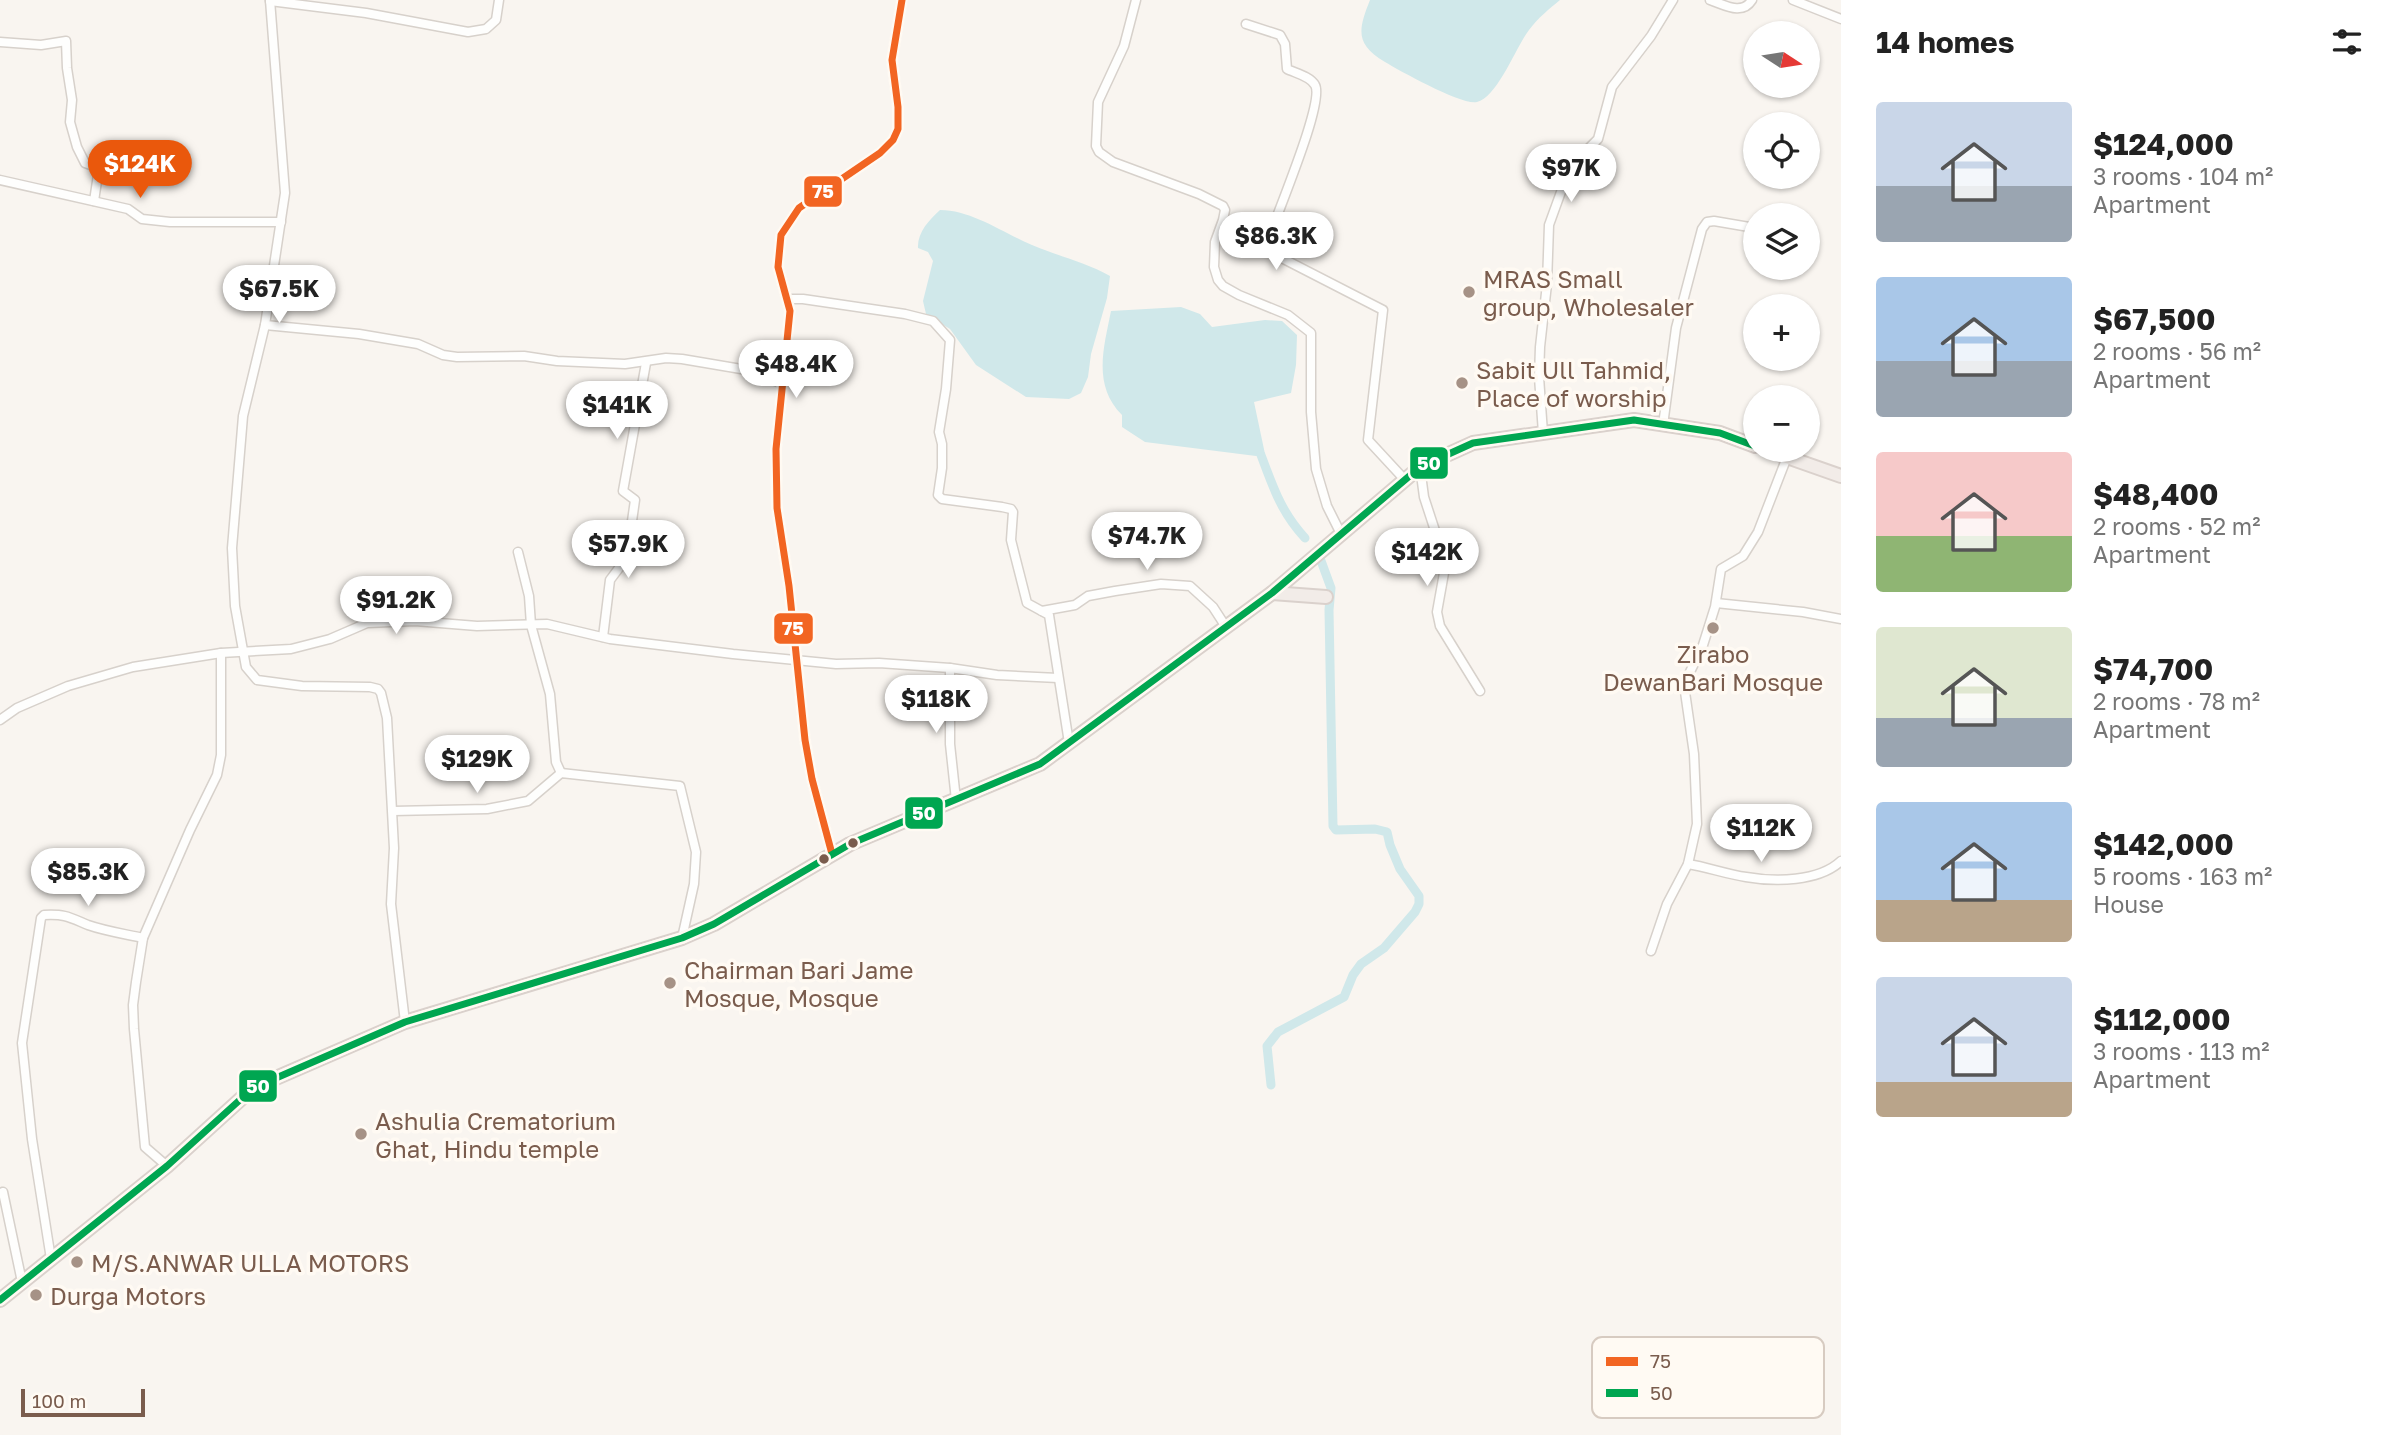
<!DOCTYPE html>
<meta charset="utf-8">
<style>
:root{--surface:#fff;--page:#f2f2f2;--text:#222;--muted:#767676;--accent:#ea580c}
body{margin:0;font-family:"Golos Text",sans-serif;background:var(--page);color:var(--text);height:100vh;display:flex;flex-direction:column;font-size:26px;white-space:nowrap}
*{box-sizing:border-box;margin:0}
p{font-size:23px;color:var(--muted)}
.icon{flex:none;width:38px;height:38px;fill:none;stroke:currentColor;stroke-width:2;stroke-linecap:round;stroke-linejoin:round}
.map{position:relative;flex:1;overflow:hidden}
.details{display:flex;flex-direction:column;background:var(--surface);width:560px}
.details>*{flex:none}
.needle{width:46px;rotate:102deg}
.fabs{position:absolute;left:1743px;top:21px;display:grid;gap:14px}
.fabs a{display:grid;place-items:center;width:77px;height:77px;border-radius:50%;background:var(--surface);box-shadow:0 2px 5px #0004;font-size:35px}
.scale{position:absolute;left:21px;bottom:18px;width:124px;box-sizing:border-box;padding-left:7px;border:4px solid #7a5c4d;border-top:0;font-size:19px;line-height:24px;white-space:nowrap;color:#7a5c4d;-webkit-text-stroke:5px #fffaf3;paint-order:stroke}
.price{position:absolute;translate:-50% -60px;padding:0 16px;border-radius:24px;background:#fff;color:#222;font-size:23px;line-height:46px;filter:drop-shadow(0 2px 4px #0008)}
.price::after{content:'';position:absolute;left:50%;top:42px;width:21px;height:16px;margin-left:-10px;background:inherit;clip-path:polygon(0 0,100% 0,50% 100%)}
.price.current{background:var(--accent);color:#fff}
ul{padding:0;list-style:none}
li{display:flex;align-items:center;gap:21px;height:175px;padding:0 35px}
li span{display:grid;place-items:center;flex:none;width:196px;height:140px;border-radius:7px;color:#555}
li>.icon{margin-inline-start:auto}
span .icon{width:84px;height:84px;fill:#fffc;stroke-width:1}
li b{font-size:30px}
h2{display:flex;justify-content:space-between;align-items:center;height:84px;padding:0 35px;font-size:30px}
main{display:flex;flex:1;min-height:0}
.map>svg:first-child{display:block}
.water{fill:#d0e8ea}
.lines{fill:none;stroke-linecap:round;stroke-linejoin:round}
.canal{stroke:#d0e8ea;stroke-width:9}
.minor-casing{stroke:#d7d1cb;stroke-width:11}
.trunk-casing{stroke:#dad1cc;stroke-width:16}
.minor{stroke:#fefefd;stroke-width:8}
.trunk{stroke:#f2ece8;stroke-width:12}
.bus-1-casing{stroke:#fffaf3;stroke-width:12}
.bus-2-casing{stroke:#fffaf3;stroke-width:12}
.bus-1{stroke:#f26522;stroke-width:7}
.bus-2{stroke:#00a651;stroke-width:7}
.poi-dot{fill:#a69286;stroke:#fffaf3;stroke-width:2.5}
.bus-dot{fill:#7a5c4d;stroke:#fffaf3;stroke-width:2.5}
.labels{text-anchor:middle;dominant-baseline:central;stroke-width:7;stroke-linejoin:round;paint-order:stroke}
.poi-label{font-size:24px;fill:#7a5c4d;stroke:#fffaf3;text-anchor:start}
.key{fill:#fffaf3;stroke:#d7cbc1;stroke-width:2}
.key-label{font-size:19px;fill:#7a5c4d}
.line-badge{stroke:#fffaf3;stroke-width:2.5}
.badge-label{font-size:19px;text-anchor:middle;font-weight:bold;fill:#fff}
</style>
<main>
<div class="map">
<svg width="1841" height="1435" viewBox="0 0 1841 1435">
<rect width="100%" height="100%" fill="#f9f5f0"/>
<!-- water -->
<g class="water">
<path d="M1370 0H1560C1549 9 1538 18 1529 30 1516 47 1497 98 1477 102 1463 106 1400 71 1385 62 1355 44 1358 30 1370 0Z"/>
<path d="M940 210C972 210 1003 233 1032 245 1058 256 1085 262 1110 276L1107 298 1091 354 1088 377 1081 393 1069 399 1026 397 976 365 950 329 926 314 923 301 933 261 928 252 918 248C917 233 929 220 940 210Z"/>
<path d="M1181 307 1200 314 1212 327 1265 320 1282 321 1297 335 1296 365 1291 393 1254 402 1265 454 1256 456 1145 442 1122 427V415C1092 385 1104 347 1111 311Z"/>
</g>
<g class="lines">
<!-- canal -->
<g class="canal">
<path d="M1261 455C1273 487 1281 512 1305 538"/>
<path d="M1271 1085 1267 1046 1278 1032 1344 997 1353 975 1361 964 1384 948 1415 912 1419 904V896L1400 869 1390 845 1387 832 1375 829 1336 830 1333 826 1329 610 1331 588 1320 558"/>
</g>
<defs>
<g id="minor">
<path d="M270 0 285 193 265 325 243 416 232 548 235 606 246 667 257 680 302 686 370 687 378 689 381 693 387 718 394 848 391 904 405 1022"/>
<path d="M1136 0 1124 46 1098 102 1096 146 1099 152 1113 162 1199 194 1223 206 1225 210 1223 220 1215 242 1214 267 1218 280 1223 286 1239 295 1288 315 1311 333V412L1316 469 1327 506 1341 534"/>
<path d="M1710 0C1725 5 1742 16 1752 0"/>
<path d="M1793 0 1841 19"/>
<path d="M270 1 366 13 468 32 486 29 496 20 499 0"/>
<path d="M1246 24 1280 35 1285 44 1287 69C1295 73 1310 76 1315 85 1325 102 1276 215 1268 241L1272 253 1383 310 1368 440 1405 480"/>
<path d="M0 42 41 45 66 41 67 68 72 100 70 122 77 147 85 163 99 168 94 201"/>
<path d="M0 180 128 209 142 219 170 222H281"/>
<path d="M788 299H803L905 314 933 321 950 340 946 389 939 432 942 444V468L938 495 942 499 1002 507 1011 509 1013 512 1011 540 1027 603 1049 615 1069 743"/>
<path d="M265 325 359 334 418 344 443 355 457 357 524 356 557 361 625 364 666 358 682 359 747 370 783 384"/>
<path d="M1663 425 1676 328 1702 229 1707 222 1714 221 1755 228"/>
<path d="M1543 433 1539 377 1540 347 1547 284 1549 225 1570 167 1598 139 1612 87 1651 36 1673 0"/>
<path d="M1420 467 1424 497 1440 546 1444 573 1437 612 1440 626 1480 691"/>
<path d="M518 552 529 596 531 625 550 694 556 762 561 773"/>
<path d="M1716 603 1803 612 1841 619"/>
<path d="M1042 611 1075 605 1088 596 1115 591 1161 584 1190 586 1213 607 1226 627"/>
<path d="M603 637 610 580 622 564 628 549 635 500 623 491 646 363"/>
<path d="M950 668V744L956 800"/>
<path d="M0 720 17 708 68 686 133 667 221 653 291 649 330 639 367 623 415 621 477 626 547 624 610 639 733 654 836 664 879 663 950 668 997 675 1058 678"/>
<path d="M393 811 487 809 528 801 561 773 680 786 696 852 694 884 682 938"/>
<path d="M832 854 812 779 805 740 789 586 777 508 776 449 790 311 778 267 781 235 799 208 880 153 893 140 898 129V107L892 60 902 0"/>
<path d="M1688 864C1707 867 1726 874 1746 877 1774 882 1819 882 1841 861"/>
<path d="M1651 951 1667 904 1688 864 1697 824 1694 754 1685 692 1688 676 1703 645 1715 607 1721 569 1743 556 1758 532 1787 457"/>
<path d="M167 1166 145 1147 134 1029 133 1005 136 982 143 938 190 830 217 775 221 755V653"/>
<path d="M3 1192 22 1282"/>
<path d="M51 1259 32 1139 22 1043 41 918 44 915C66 914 69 917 88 925 105 931 125 934 143 938"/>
</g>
<g id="trunk">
<path d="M1767 450 1841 476"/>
<path d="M1272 593 1326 597"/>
<path d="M0 1300 167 1166 253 1088 405 1022 682 938 714 924 850 844 1040 764 1272 593 1420 467 1473 443 1634 420 1720 433 1755 446"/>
</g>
</defs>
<!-- minor casing -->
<use href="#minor" class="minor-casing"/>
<!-- trunk casing -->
<use href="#trunk" class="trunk-casing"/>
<!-- minor -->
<use href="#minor" class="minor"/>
<!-- trunk -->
<use href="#trunk" class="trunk"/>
<defs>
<path id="bus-1" d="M832 854 812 779 805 740 789 586 777 508 776 449 790 311 778 267 781 235 799 208 880 153 893 140 898 129V107L892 60 902 0"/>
<path id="bus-2" d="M0 1300 167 1166 253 1088 405 1022 682 938 714 924 850 844 1040 764 1272 593 1420 467 1473 443 1634 420 1720 433 1755 446"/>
</defs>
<!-- bus-1 casing -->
<use href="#bus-1" class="bus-1-casing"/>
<!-- bus-2 casing -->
<use href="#bus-2" class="bus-2-casing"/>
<!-- bus-1 -->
<use href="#bus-1" class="bus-1"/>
<!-- bus-2 -->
<use href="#bus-2" class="bus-2"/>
</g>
<!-- markers -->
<g class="poi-dot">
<circle cx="1469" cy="292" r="7"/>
<circle cx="1462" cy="383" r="7"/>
<circle cx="1713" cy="628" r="7"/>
<circle cx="670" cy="983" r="7"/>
<circle cx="361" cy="1134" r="7"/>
<circle cx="77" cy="1262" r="7"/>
<circle cx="36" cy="1295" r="7"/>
</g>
<g class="bus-dot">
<circle cx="853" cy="843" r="6"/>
<circle cx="824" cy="859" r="6"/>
</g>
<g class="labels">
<!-- poi labels -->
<g class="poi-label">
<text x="1483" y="278">MRAS Small<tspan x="1483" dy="28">group, Wholesaler</tspan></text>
<text x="1476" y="369">Sabit Ull Tahmid,<tspan x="1476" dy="28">Place of worship</tspan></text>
<text x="1713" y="653" text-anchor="middle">Zirabo<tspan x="1713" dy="28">DewanBari Mosque</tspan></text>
<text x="684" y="969">Chairman Bari Jame<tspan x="684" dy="28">Mosque, Mosque</tspan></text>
<text x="375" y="1120">Ashulia Crematorium<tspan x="375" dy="28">Ghat, Hindu temple</tspan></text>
<text x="91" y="1262">M/S.ANWAR ULLA MOTORS</text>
<text x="50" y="1295">Durga Motors</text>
</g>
</g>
<!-- legend -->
<rect x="1592" y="1337" width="232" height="81" rx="10" class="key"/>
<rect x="1606" y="1357" width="32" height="9" fill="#f26522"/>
<rect x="1606" y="1389" width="32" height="8" fill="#00a651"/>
<g class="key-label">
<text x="1650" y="1368">75</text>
<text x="1650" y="1400">50</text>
</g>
<g class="line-badge">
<rect x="803" y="175" width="40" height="33" rx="7" fill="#f26522"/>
<rect x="1409" y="446" width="40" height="34" rx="7" fill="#00a651"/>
<rect x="773" y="612" width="41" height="33" rx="7" fill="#f26522"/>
<rect x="904" y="796" width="40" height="34" rx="7" fill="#00a651"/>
<rect x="238" y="1069" width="40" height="34" rx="7" fill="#00a651"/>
</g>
<g class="badge-label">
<text x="823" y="198">75</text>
<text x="1429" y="470">50</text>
<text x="793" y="635">75</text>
<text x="924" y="820">50</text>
<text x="258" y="1093">50</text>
</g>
</svg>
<div class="fabs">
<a><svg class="needle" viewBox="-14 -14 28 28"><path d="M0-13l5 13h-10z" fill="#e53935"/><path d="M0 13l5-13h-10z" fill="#767676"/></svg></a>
<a><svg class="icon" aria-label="locate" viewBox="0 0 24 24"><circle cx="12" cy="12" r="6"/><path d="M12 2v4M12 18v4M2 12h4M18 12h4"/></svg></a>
<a><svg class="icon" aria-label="layers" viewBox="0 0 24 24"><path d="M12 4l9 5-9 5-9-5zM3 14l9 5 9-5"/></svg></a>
<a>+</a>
<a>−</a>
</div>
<div class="scale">100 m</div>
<b class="price current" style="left:140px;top:200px">$124K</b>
<b class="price" style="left:1571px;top:204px">$97K</b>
<b class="price" style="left:1276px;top:272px">$86.3K</b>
<b class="price" style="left:279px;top:325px">$67.5K</b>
<b class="price" style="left:796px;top:400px">$48.4K</b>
<b class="price" style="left:617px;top:441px">$141K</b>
<b class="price" style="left:1147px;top:572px">$74.7K</b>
<b class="price" style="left:628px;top:580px">$57.9K</b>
<b class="price" style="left:1427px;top:588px">$142K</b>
<b class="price" style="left:396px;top:636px">$91.2K</b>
<b class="price" style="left:936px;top:735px">$118K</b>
<b class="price" style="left:477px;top:795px">$129K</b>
<b class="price" style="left:1761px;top:864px">$112K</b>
<b class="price" style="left:88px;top:908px">$85.3K</b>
</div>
<section class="details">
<h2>14 homes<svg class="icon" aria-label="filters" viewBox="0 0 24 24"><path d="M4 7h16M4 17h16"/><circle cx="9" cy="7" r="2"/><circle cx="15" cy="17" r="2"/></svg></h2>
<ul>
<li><span style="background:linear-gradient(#c9d6e8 60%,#9aa5b1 0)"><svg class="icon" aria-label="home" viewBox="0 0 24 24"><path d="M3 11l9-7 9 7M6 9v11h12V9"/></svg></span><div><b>$124,000</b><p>3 rooms · 104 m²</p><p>Apartment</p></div></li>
<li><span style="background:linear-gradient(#a9c7e8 60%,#9aa5b1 0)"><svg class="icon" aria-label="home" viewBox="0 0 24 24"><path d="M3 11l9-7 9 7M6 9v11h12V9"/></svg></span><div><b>$67,500</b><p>2 rooms · 56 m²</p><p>Apartment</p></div></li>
<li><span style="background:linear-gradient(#f6c9c9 60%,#8fb573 0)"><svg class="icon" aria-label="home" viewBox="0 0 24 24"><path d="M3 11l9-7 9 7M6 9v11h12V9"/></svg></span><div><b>$48,400</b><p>2 rooms · 52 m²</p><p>Apartment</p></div></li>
<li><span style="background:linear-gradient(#dfe7d0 65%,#9aa5b1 0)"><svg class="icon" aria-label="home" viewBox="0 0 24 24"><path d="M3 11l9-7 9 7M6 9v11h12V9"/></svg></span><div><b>$74,700</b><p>2 rooms · 78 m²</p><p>Apartment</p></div></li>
<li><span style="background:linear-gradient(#a9c7e8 70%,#b9a48a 0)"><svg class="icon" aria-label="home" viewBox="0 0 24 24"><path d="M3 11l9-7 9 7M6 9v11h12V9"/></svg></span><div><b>$142,000</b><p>5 rooms · 163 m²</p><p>House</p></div></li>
<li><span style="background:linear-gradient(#c9d6e8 75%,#b9a48a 0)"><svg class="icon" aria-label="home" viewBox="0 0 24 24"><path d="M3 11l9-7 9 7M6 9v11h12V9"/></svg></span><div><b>$112,000</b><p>3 rooms · 113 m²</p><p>Apartment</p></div></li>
</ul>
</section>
</main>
